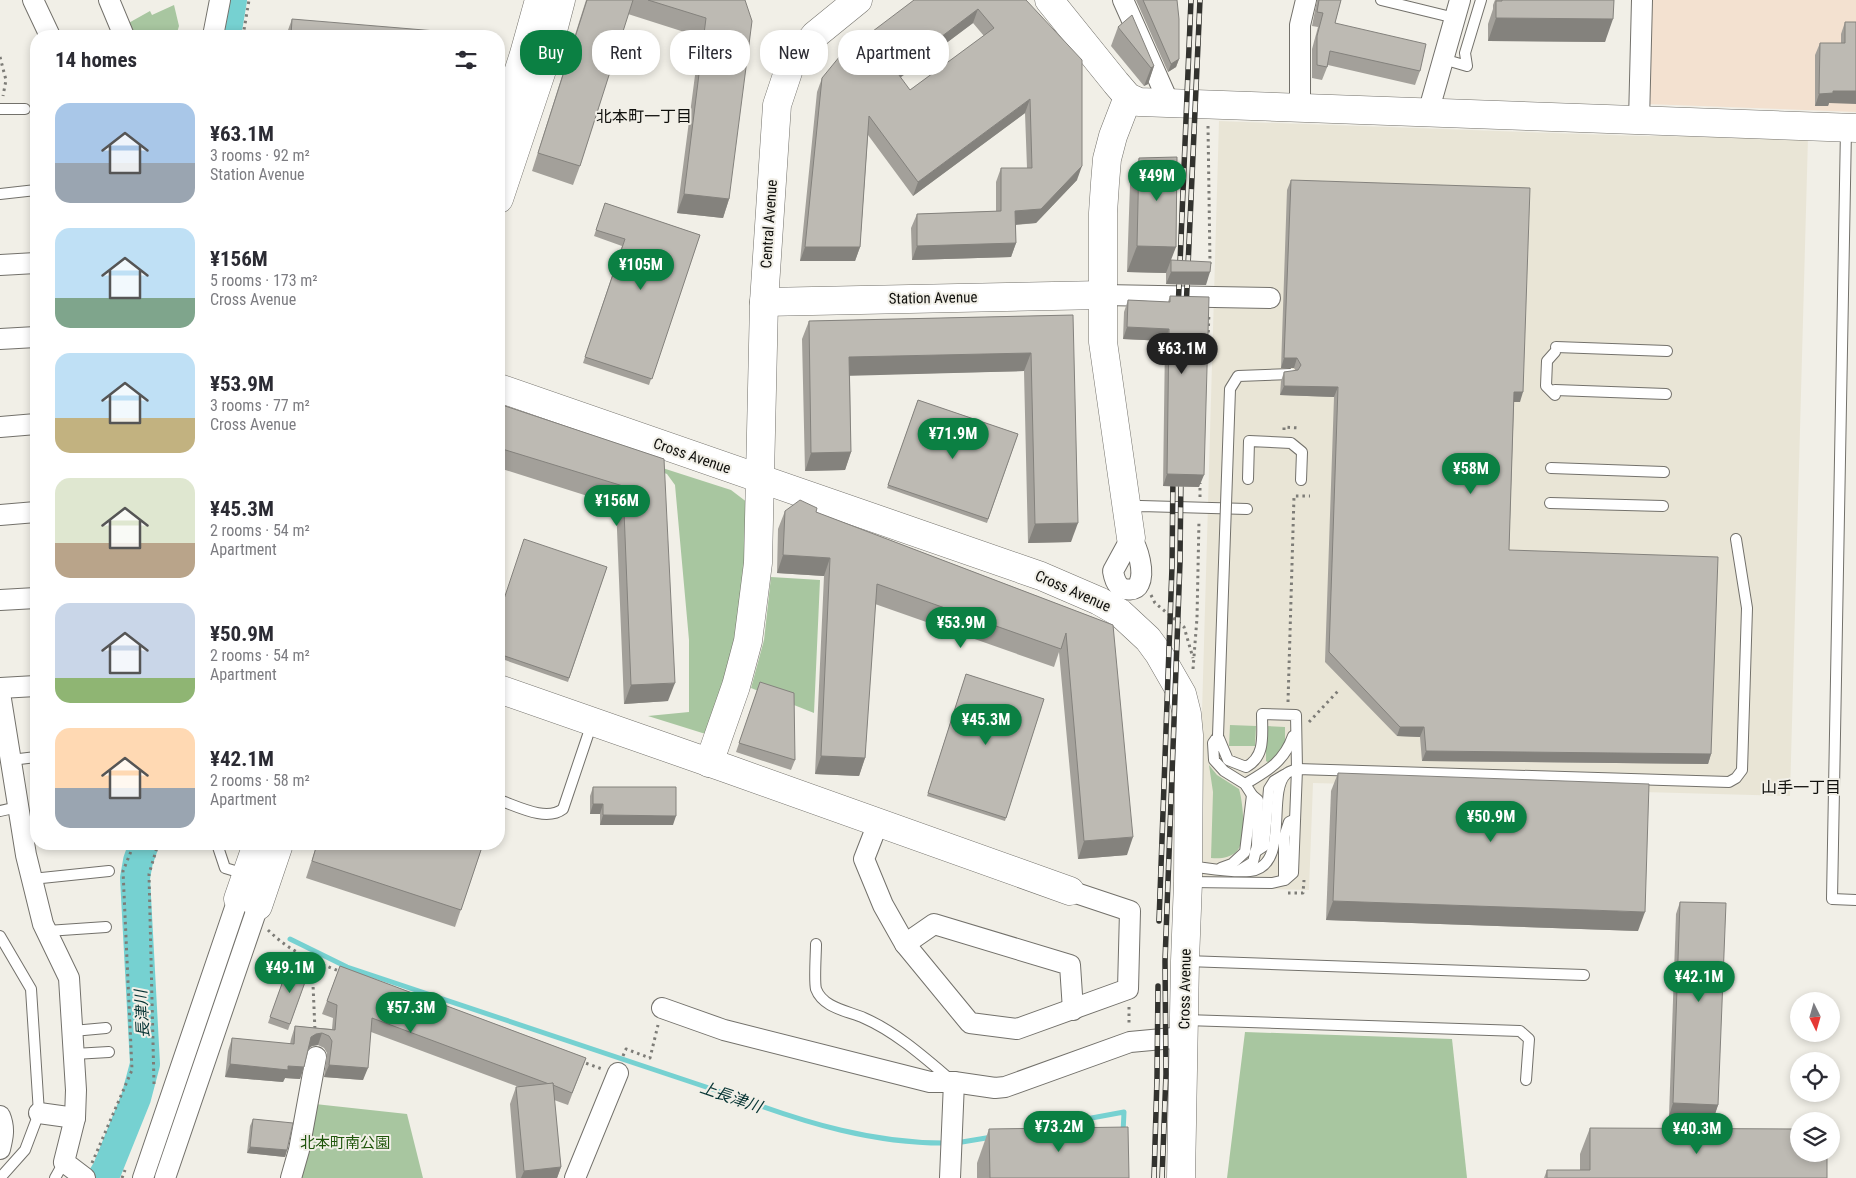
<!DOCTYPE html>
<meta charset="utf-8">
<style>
:root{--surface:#fff;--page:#f2f2f3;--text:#2b2b33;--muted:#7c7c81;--accent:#0b8043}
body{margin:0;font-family:"Roboto Condensed","Noto Sans JP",sans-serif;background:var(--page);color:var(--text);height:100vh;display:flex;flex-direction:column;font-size:19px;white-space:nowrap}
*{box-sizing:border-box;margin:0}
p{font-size:16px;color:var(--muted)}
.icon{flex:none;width:28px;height:28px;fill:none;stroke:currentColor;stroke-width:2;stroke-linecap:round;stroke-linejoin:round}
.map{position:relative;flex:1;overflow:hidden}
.sheet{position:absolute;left:30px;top:30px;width:475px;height:820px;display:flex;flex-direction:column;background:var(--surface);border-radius:20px;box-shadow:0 2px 8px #0003}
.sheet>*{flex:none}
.top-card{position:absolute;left:520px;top:30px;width:475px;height:45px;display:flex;gap:10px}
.needle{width:32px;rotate:175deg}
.fabs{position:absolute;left:1790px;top:992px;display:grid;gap:10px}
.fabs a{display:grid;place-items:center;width:50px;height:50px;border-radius:50%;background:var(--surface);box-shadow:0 2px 8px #0003;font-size:25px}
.price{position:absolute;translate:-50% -42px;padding:0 11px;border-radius:18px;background:var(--accent);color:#fff;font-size:16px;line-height:32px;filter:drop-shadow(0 1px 2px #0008)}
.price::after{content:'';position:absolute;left:50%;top:30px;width:15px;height:11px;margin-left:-8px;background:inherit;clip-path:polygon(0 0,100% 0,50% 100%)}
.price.current{background:#222;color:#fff}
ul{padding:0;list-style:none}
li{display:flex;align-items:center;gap:15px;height:125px;padding:0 25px}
li span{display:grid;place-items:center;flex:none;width:140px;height:100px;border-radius:15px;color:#555}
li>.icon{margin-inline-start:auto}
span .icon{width:60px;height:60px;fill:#fffc;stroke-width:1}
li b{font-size:21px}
h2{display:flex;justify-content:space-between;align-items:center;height:60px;padding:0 25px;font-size:21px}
.tag{padding:0 18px;border-radius:20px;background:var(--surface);box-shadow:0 2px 8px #0003;font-size:18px;line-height:45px}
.tag.current{background:var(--accent);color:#fff}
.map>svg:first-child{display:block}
.built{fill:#e9e5d6}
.education{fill:#f3e1d0}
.green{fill:#a8c6a0}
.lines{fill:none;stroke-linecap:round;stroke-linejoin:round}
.stream{stroke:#76d1d1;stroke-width:5}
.river{stroke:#76d1d1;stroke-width:30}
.lane-casing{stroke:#73716b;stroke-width:12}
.street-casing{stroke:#73716b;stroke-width:22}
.secondary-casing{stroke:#73716b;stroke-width:29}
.path{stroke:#7d7c77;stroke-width:3;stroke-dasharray:2.5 4;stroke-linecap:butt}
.lane{stroke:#fff;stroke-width:10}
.street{stroke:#fff;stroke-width:20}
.secondary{stroke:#fff;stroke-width:28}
.rail-casing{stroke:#32322e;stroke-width:5.5}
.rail{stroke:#f1efe7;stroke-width:4;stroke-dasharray:11;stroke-linecap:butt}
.lane-bridge-casing{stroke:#73716b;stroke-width:12;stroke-linecap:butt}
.lane-bridge{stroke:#fff;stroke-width:10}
.wall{fill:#a3a09a;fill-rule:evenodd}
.shaded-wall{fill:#84827d}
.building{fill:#bdbab3;stroke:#84827d;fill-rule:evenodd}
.labels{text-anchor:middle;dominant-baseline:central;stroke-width:4;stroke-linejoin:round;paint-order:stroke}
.street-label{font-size:15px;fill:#10100d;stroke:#f1efe7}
.park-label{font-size:15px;fill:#1f550b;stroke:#f1efe7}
.neighbourhood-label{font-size:16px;fill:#10100d;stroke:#f1efe7}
.water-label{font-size:16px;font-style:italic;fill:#063434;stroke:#f1efe7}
</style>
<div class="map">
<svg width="1856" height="1178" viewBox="0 0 1856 1178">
<rect width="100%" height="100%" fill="#f1efe7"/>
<!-- built -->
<path class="built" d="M1219 121 1639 136 1808 137 1790 796 1313 783 1309 890 1197 887Z"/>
<!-- education -->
<path class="education" d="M1647 0H1856V112L1646 104Z"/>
<!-- green -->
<g class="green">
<path d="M174 5 179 26 176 36H129L125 25 150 11 152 15Z"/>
<path d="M566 437 731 490 752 506 747 588 712 736 648 716 689 712V640L675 485 667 474Z"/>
<path d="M771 577 820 580 814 713 751 688 764 640Z"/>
<path d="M1230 725 1256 726 1255 746H1229Z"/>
<path d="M1266 726 1285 727V747L1269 763 1266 761Z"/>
<path d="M1209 765 1217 775 1239 789C1243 802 1247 840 1237 851 1230 858 1220 859 1211 858L1213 792Z"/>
<path d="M1245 1032 1452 1039 1467 1178H1227Z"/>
<path d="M315 1104 407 1114 423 1178H295Z"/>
</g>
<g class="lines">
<!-- stream -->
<g class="stream">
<path d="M290 939 347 967 739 1098C806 1123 875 1144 948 1143"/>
<path d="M1032 1129 1124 1112 1123 1133"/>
<path d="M956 1143 992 1137"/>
</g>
<!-- river -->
<g class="river">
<path d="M226 36 232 0"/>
<path d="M102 1178 107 1170 136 1098 145 1064 135 878 138 861 144 844"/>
</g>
<defs>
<g id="lane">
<path d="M1381 0 1455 18"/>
<path d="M1443 59 1467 66 1465 53 1481 0"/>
<path d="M0 109H25"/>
<path d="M1846 129 1832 899 1856 900"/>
<path d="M0 194 36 190"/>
<path d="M1556 347 1667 351"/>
<path d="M1555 390 1666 394"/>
<path d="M1555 395 1546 386 1547 361 1555 352"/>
<path d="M1551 468 1664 472"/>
<path d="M1248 479 1249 441 1291 443 1302 452 1301 480"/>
<path d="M1550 503 1663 506"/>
<path d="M1128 508 1141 506 1247 509"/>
<path d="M11 760 36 757"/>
<path d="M1245 784C1267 771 1284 762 1293 736"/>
<path d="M499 800C517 806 546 822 563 809L592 723"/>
<path d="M0 811 18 807"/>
<path d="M21 823 36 822"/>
<path d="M217 844 225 868 245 874"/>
<path d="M1255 852 1264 846 1269 789 1274 781 1284 775"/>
<path d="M1188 866C1207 868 1231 873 1250 871 1291 866 1266 793 1286 774 1288 772 1294 770 1297 769L1729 782 1736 778 1742 770 1747 608 1736 539"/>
<path d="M1221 868 1232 864 1245 852 1252 795"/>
<path d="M32 879 109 871"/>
<path d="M1284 880V837L1289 822 1295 819"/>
<path d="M1189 882 1272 883 1285 880 1293 873 1297 769 1296 715 1262 714C1262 735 1266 756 1246 767L1228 760 1218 736 1213 743 1214 760 1224 771 1245 784 1252 795 1258 800 1257 846 1253 862 1240 870"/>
<path d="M47 931 106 927"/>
<path d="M0 936 31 989 39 1113 25 1150 0 1178"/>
<path d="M816 944C816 954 814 981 816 989 823 1008 848 1011 864 1018 896 1032 925 1058 951 1080"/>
<path d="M1186 961 1584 975"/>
<path d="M1185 1020 1520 1031 1529 1039 1526 1080"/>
<path d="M73 1031 106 1028"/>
<path d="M74 1054 109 1052"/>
<path d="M55 1178 64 1162"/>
</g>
<g id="street">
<path d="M33 0 50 36"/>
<path d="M109 0 124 36"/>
<path d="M1123 0 1169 103"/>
<path d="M213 36 220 0"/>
<path d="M1300 109V25L1306 0"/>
<path d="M1428 113 1460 0"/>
<path d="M1639 121 1642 0"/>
<path d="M0 265 36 263"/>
<path d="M1103 295 1270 298"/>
<path d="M0 339 36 337"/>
<path d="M0 427 36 424"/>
<path d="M0 515 36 512"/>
<path d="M1131 538C1138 548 1145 572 1139 584 1136 591 1124 591 1119 586 1115 582 1114 577 1113 571Z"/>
<path d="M0 600 36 598"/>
<path d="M0 688 36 686"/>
<path d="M0 693 26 855 43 924 69 978 76 1090 75 1118 64 1162 85 1178"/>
<path d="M878 823 864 859 883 905 905 944 970 1023 1017 1029 1128 989 1130 911 1070 891"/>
<path d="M905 944 934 924 1070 965 1073 1010"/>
<path d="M662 1008 724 1030 930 1082H954L995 1088 1005 1087 1130 1042 1184 1037"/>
<path d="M39 1113 75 1118"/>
<path d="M0 1116C5 1128 3 1137 0 1149"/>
<path d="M143 1178 238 899"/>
<path d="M165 1178 258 906"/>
<path d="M291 1178 299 1150 316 1057"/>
<path d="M575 1178 618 1073"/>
<path d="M950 1178 954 1082"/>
</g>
<g id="secondary">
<path d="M1049 0 1116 83 1128 97 1139 102 1856 128"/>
<path d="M1128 97 1113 136 1107 159 1105 183 1103 213V342L1131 538"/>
<path d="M499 132 524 54 539 0"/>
<path d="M499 199 545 61 561 0"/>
<path d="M764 302 1103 295"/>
<path d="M499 388 1041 576 1099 601 1120 613 1148 639 1159 654 1182 694 1187 714 1189 735 1188 882 1185 961 1181 1178"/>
<path d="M499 689 728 769 1070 891"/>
<path d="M709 763 736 686 748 641 758 563 764 302 777 105 790 66 815 35 858 0"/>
<path d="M238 899 257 844"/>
<path d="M258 906 279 844"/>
</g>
</defs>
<!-- lane casing -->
<use href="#lane" class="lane-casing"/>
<!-- street casing -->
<use href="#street" class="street-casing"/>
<!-- secondary casing -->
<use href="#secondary" class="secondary-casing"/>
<!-- path -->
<g class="path">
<path d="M243 36 249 0"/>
<path d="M0 57 6 80 3 96"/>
<path d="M1208 126 1210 264"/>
<path d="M1208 339 1209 313"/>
<path d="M1284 430V427L1299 428"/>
<path d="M1200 497V483"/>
<path d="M1151 595 1155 603 1184 627 1193 658"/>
<path d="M1193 669 1197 618 1199 520"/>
<path d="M1288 702 1294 496H1310"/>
<path d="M1309 722 1338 691"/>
<path d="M1288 893H1303L1304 880"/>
<path d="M268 930C289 951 314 962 342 972"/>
<path d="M312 961 315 1031"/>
<path d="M1129 1007V1026"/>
<path d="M623 1056 626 1049 650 1058 658 1025"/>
<path d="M580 1061 602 1069"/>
<path d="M154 1084 149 874 158 844"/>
<path d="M92 1163 132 1070 123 871 134 844"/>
<path d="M122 1178 125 1170"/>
</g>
<!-- lane -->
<use href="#lane" class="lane"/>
<!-- street -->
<use href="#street" class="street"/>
<!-- secondary -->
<use href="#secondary" class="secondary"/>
<defs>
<g id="rail">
<path d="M1186 310 1200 0"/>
<path d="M1178 311 1191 0"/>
<path d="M1159 921 1172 567 1173 473"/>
<path d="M1154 1178 1157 1078 1158 986"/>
<path d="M1162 1178 1166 1074 1165 961 1180 562 1181 472"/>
</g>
</defs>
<!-- rail casing -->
<use href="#rail" class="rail-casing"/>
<!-- rail -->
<use href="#rail" class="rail"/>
<defs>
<path id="lane-bridge" d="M1218 736 1230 389 1238 376 1291 374"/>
</defs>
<!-- lane-bridge casing -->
<use href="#lane-bridge" class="lane-bridge-casing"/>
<!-- lane-bridge -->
<use href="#lane-bridge" class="lane-bridge"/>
</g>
<!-- wall -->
<g class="wall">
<path d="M586 0H745L729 199 723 218 677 213 700 37 628 14 580 166 573 185 532 171Z"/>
<path d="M914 0H1026L1077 180 1036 223 1016 225V243L1011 257 912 260 911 228 917 214 996 211V182L1001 168H1027L1025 113 913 196 868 135 860 247 855 261H800L817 92 822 78ZM973 23 984 36 910 90 900 78Z"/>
<path d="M1136 0H1177L1179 59 1176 67 1168 72Z"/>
<path d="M1317 0H1341L1335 23 1420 71 1415 85 1328 65 1322 80 1312 78V49L1318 27 1312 26Z"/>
<path d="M1495 0H1614L1605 42 1488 41V24L1493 9V5Z"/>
<path d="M292 19 448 36H288V30Z"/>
<path d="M1845 22H1856L1828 106H1815V55L1820 43H1841V34Z"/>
<path d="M1118 27 1154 66 1148 84 1144 86 1111 46Z"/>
<path d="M1139 158 1171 260 1206 285 1166 284V273L1127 272 1130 184Z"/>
<path d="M1291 180 1520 402H1514L1509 550 1711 754 1708 764 1422 761 1420 737 1397 736 1325 662 1334 397 1280 395 1281 381 1284 372 1296 371 1294 368H1281L1287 190Z"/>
<path d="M605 203 700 235 649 385 583 363 622 246 594 236Z"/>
<path d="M1170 296 1199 487 1163 486 1165 341 1123 339 1124 312 1128 300 1168 302Z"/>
<path d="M1073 315 1071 542 1028 543 1024 371 850 375 851 452 845 470 805 471 802 339 809 321Z"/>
<path d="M918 400 1018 434 987 523 887 488Z"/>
<path d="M499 404 664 459 668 701 624 704 616 505 499 468Z"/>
<path d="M785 511 816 512 1113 625 1127 855 1078 859 1059 652 1054 667 875 604 865 758 859 776 815 774 824 576 777 573 778 529Z"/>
<path d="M607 567 568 682 499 658V614Z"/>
<path d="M966 674 1044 699 1005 821 927 796Z"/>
<path d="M760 682 795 760 791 770 736 752Z"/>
<path d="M1338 773 1638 931 1326 920 1331 791Z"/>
<path d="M593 787 673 825H600V814H590V796Z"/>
<path d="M317 844H483L455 927 306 878Z"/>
<path d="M1680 902 1718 1105 1714 1117 1669 1116 1676 914Z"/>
<path d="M289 964 309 971 288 1030 268 1023Z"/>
<path d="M340 966 586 1058 568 1105 554 1100 561 1167 557 1178H516L510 1104 516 1087H519L371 1032 363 1080 324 1077 327 1053 324 1048 318 1045 312 1046 309 1048 304 1067 300 1079 285 1078 283 1082 225 1077 228 1051 232 1038 290 1044 291 1039 295 1026 332 1029 333 1018 322 1014Z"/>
<path d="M253 1119 287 1150 285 1157 247 1153 250 1126Z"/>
<path d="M1590 1128 1827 1178H1544L1547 1170H1580V1154Z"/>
<path d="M989 1129 1129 1178H977V1163Z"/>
</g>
<!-- shaded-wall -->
<g class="shaded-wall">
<path d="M978 9 973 23 890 85 896 71Z"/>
<path d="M1496 18 1613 19 1605 42 1488 41Z"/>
<path d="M1179 59 1176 67 1168 72 1171 64Z"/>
<path d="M1154 66 1148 84 1144 86 1151 68Z"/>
<path d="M1833 91H1856V104L1829 103 1828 106H1815L1819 94Z"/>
<path d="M1030 99 1025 113 913 196 918 182Z"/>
<path d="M1082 166 1077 180 1036 223 1010 225 1015 211Z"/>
<path d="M684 194 729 199 723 218 677 213Z"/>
<path d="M1016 243 1011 257 912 260 917 246Z"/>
<path d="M1137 246 1176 247 1166 273 1127 272Z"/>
<path d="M805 247H860L855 261H800Z"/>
<path d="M1171 272H1210L1206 285 1166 284Z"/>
<path d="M1127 327 1169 329 1165 341 1123 339Z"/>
<path d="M1031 353 1024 371 843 376 849 357Z"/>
<path d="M1284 358H1297L1294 368H1281Z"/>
<path d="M1284 386 1338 387 1334 397 1280 395Z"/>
<path d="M1514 392H1523L1520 402H1511Z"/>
<path d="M851 452 845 470 805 471 811 453Z"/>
<path d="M1167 474 1204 475 1199 487 1163 486Z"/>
<path d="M1078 523 1071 542 1028 543 1035 524Z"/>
<path d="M783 555 830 558 824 576 777 573Z"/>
<path d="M675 683 668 701 624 704 631 685Z"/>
<path d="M1400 727H1424L1420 737 1397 736Z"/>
<path d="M1426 751 1711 754 1708 764 1422 761Z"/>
<path d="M821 756 865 758 859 776 815 774Z"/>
<path d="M593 804H603L600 814H590Z"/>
<path d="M603 815 676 816 673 825H600Z"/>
<path d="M1133 837 1127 855 1078 859 1084 841Z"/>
<path d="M1333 901 1645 912 1638 931 1326 920Z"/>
<path d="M322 1033 318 1045 312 1046 307 1050 311 1037 316 1034Z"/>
<path d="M230 1064 288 1066 304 1067 300 1079 285 1078 283 1082 225 1077Z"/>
<path d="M329 1065 368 1068 363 1080 324 1077Z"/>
<path d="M1673 1103 1718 1105 1714 1117 1669 1116Z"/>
<path d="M250 1147 287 1150 285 1157 247 1153Z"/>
<path d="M561 1167 557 1178H521L524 1171Z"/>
</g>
<!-- building -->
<g class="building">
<path d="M587 0H633L580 166 538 153Z"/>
<path d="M648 0H745L752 21 729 199 684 194 706 18Z"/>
<path d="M914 0H1026L1082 60V166L1041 209 1015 211 1016 243 917 246V214L1001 211V168H1032L1030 99 918 182 869 116 860 247H805L822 78 840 56ZM978 9 994 28 910 90 896 71Z"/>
<path d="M1143 0H1177L1179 19V59L1171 64Z"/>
<path d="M1319 0H1341L1335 23 1426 44 1420 71 1330 51 1327 67 1317 65V36L1323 13 1317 12Z"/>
<path d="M1502 0H1614L1613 19 1496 18V1H1502Z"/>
<path d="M1132 15 1154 66 1151 68 1118 27Z"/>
<path d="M292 19 448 32V36H291Z"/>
<path d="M1845 22H1856V91H1833V93L1819 94 1820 43H1845Z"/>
<path d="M1177 157 1176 247 1137 246 1139 158Z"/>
<path d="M1291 180 1530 188 1523 392H1514L1509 550 1718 557 1711 754 1426 751 1424 727H1400L1329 652 1338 387 1284 386V372L1298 370 1301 365 1297 358H1284Z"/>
<path d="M605 203 700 235 652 379 585 357 625 239 596 230Z"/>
<path d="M1171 260 1211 262 1210 272H1171Z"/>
<path d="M1170 296 1209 297 1204 475 1167 474 1169 329 1127 327 1128 300 1170 302Z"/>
<path d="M1073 315 1078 523 1035 524 1031 353 849 357 851 452 811 453 809 321Z"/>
<path d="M918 400 1018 434 988 519 888 485Z"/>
<path d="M499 404 664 459 675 683 631 685 623 486 499 448V449Z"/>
<path d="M800 500 817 508 816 512 1113 625 1133 837 1084 841 1066 633 1061 649 877 584 865 758 821 756 830 558 783 555 785 511Z"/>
<path d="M524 539 607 567 569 678 499 654V614Z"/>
<path d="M966 674 1044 699 1006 818 928 793Z"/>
<path d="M760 682 794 693 795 760 739 743Z"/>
<path d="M1338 773 1649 784 1645 912 1333 901Z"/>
<path d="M593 787H676V816L603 815V804H593Z"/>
<path d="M317 844H483L461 910 312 861Z"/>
<path d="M1680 902 1726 903 1718 1105 1673 1103Z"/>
<path d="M289 964 309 971 290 1024 270 1017Z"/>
<path d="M340 966 586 1058 572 1093 553 1085V1083L549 1084 372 1018 368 1068 329 1065 332 1041 329 1036 322 1033 316 1034 311 1037 304 1067 288 1066V1070L230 1064 232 1038 294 1044 295 1026 335 1030 337 1005 327 1001Z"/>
<path d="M553 1083 561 1167 524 1171 516 1087Z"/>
<path d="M253 1119 293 1123 287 1150 250 1147Z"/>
<path d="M1128 1127 1129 1178H990L989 1129Z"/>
<path d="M1590 1128 1799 1129V1154H1827V1178H1547V1170H1590Z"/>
</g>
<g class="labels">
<!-- street labels -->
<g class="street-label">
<text transform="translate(769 224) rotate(-86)">Central Avenue</text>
<text transform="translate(933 298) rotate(-1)">Station Avenue</text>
<text transform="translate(692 456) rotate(19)">Cross Avenue</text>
<text transform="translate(1073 591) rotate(24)">Cross Avenue</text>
<text transform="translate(1185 989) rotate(-89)">Cross Avenue</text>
</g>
<!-- park labels -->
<g class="park-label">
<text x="345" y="1143">北本町南公園</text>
</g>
<!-- neighbourhood labels -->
<g class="neighbourhood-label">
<text x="644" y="116">北本町一丁目</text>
<text x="1801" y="787">山手一丁目</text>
</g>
<!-- water labels -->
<g class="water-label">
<text transform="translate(142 1014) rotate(-93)">長津川</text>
<text transform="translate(731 1097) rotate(19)">上長津川</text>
</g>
</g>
</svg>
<div class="fabs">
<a><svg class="needle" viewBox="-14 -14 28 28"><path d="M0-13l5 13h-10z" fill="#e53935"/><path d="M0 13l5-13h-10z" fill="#7c7c81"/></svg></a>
<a><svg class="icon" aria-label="locate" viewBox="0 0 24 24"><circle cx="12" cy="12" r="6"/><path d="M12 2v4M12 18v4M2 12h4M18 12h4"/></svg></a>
<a><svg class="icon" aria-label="layers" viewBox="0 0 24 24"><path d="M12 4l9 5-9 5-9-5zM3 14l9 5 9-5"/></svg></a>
</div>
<b class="price" style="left:1157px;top:202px">¥49M</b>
<b class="price" style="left:641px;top:291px">¥105M</b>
<b class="price current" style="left:1182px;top:375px">¥63.1M</b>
<b class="price" style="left:953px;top:460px">¥71.9M</b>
<b class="price" style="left:1471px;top:495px">¥58M</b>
<b class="price" style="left:617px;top:527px">¥156M</b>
<b class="price" style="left:961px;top:649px">¥53.9M</b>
<b class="price" style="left:986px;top:746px">¥45.3M</b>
<b class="price" style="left:1491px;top:843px">¥50.9M</b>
<b class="price" style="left:290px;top:994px">¥49.1M</b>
<b class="price" style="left:1699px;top:1003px">¥42.1M</b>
<b class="price" style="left:411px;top:1034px">¥57.3M</b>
<b class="price" style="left:1059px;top:1153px">¥73.2M</b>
<b class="price" style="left:1697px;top:1155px">¥40.3M</b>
<div class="top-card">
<a class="tag current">Buy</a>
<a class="tag">Rent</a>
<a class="tag">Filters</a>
<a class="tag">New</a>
<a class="tag">Apartment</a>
</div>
<section class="sheet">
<h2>14 homes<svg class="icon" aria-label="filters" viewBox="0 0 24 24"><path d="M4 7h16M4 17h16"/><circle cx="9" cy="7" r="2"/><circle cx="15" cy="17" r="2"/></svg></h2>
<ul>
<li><span style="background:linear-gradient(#a9c7e8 60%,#9aa5b1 0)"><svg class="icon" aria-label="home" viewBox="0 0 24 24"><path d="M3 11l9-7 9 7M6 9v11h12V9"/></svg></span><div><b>¥63.1M</b><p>3 rooms · 92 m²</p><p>Station Avenue</p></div></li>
<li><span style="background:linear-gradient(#bfe0f5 70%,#7fa58c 0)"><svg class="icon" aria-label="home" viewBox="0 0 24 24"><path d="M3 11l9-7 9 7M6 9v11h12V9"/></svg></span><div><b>¥156M</b><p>5 rooms · 173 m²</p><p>Cross Avenue</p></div></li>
<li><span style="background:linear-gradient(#bfe0f5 65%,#c2b280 0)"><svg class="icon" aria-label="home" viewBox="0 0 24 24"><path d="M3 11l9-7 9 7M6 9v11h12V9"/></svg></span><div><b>¥53.9M</b><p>3 rooms · 77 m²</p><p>Cross Avenue</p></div></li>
<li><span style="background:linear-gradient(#dfe7d0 65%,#b9a48a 0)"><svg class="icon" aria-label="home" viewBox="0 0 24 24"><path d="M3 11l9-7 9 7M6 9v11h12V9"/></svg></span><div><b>¥45.3M</b><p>2 rooms · 54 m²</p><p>Apartment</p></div></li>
<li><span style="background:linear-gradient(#c9d6e8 75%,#8fb573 0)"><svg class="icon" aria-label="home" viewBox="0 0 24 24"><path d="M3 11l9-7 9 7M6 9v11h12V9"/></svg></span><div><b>¥50.9M</b><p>2 rooms · 54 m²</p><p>Apartment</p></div></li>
<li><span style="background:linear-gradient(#ffd9b3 60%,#9aa5b1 0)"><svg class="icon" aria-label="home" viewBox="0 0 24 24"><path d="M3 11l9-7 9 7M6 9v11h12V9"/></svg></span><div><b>¥42.1M</b><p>2 rooms · 58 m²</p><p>Apartment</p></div></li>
</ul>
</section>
</div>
